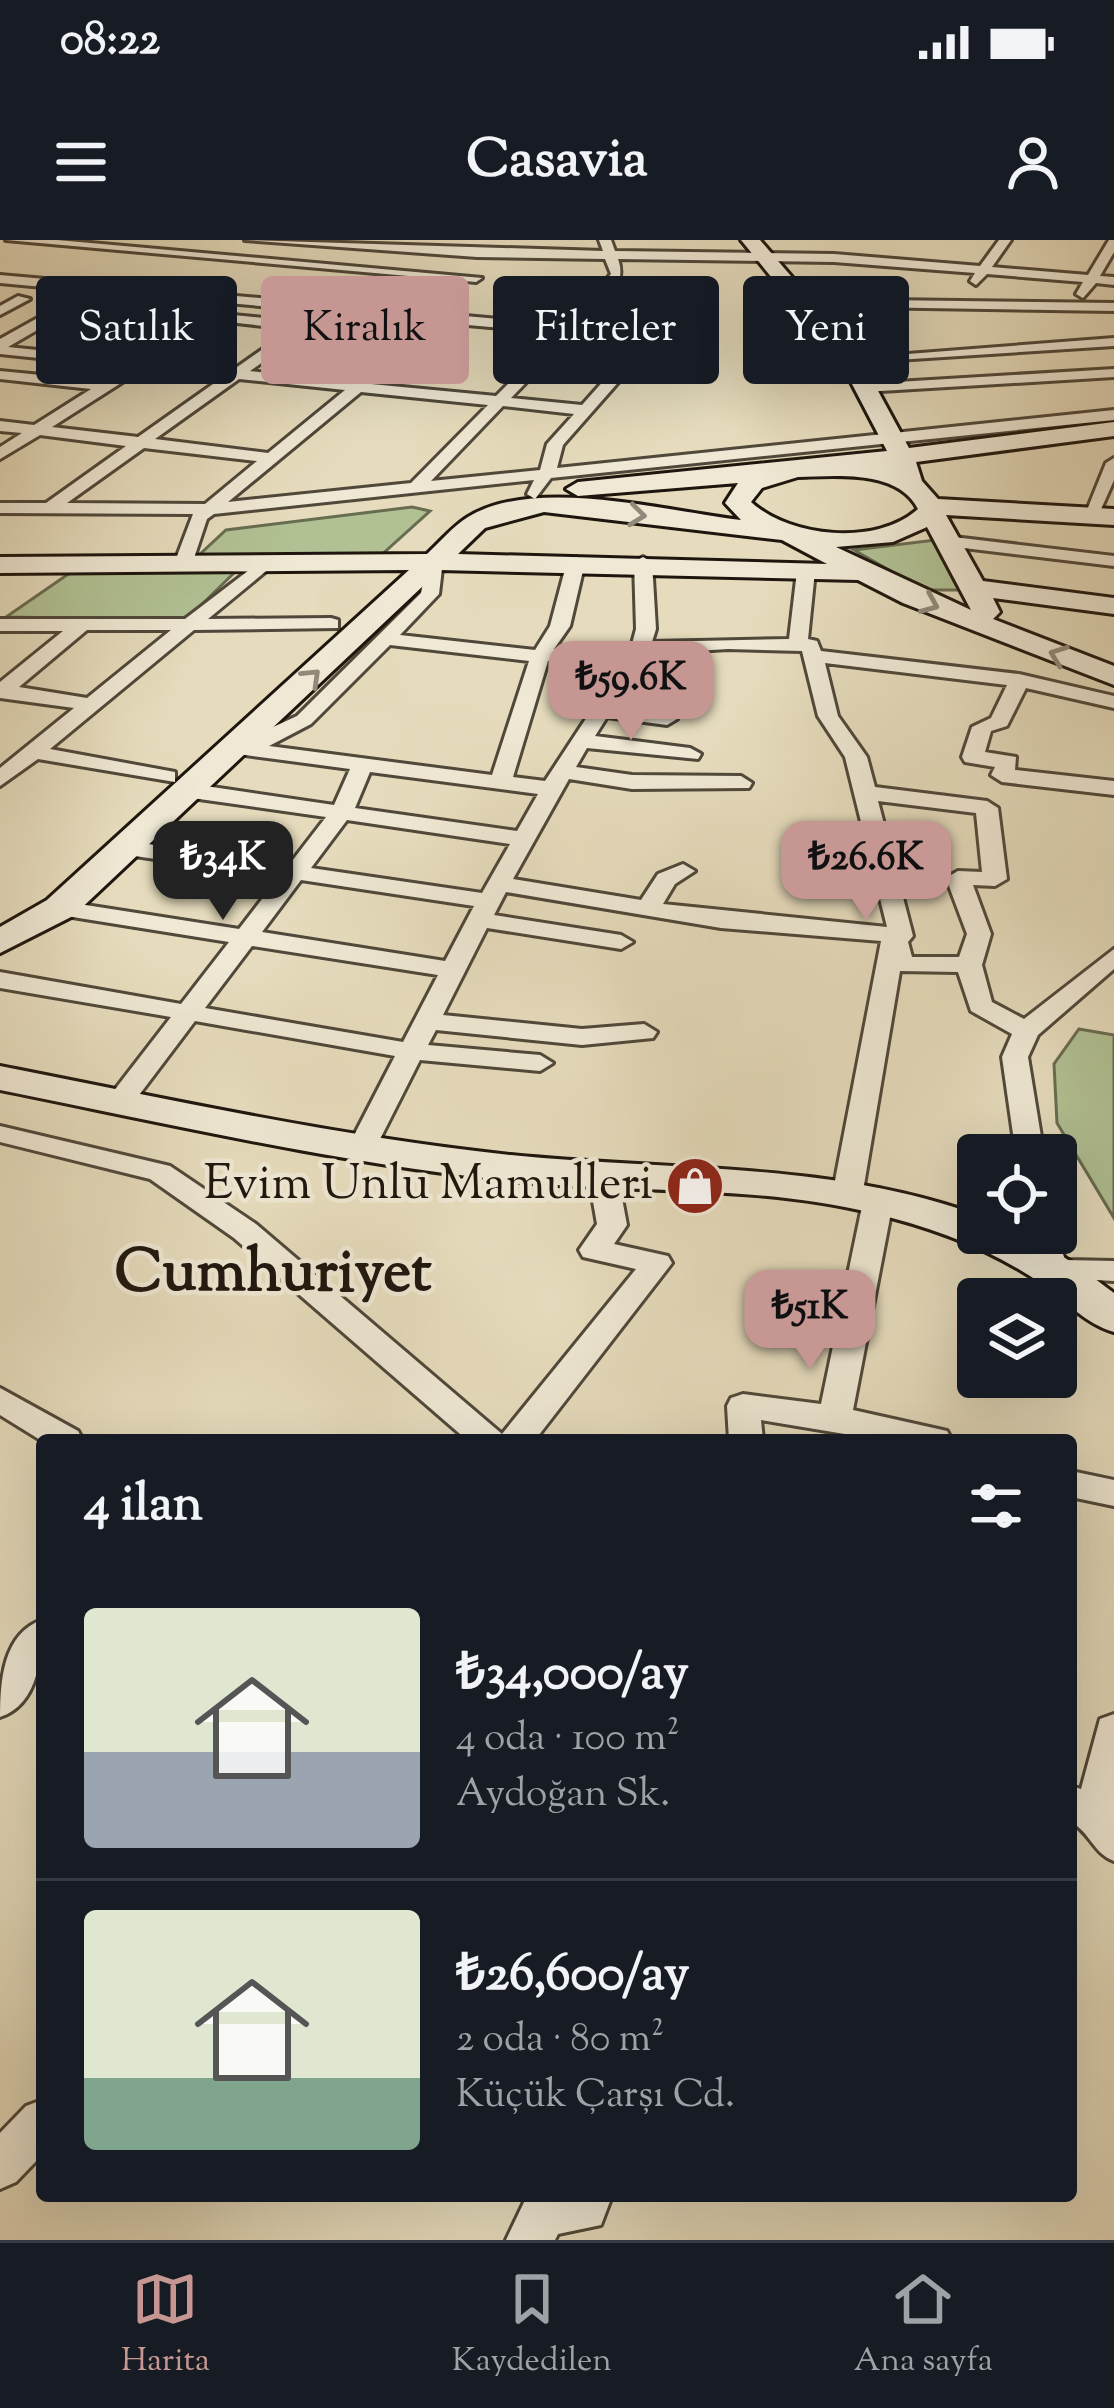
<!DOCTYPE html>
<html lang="tr">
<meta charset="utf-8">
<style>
:root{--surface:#171b24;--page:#20242c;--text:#f1f3f6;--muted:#9ea1a6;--line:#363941;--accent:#c59692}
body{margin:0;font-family:"Sorts Mill Goudy",serif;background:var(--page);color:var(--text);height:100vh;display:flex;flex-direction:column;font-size:45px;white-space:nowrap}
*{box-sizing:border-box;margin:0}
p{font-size:39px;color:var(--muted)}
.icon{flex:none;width:66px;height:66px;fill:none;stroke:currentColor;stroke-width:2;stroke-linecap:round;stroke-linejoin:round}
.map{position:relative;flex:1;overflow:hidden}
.drawer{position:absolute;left:36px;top:1194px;width:1041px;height:768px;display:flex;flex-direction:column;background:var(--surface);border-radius:12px;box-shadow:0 12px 48px #0002}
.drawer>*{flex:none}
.top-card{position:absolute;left:36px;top:36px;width:1044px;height:108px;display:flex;gap:24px}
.controls{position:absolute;left:957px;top:894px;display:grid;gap:24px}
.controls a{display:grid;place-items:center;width:120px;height:120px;border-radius:12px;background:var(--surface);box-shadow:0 12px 48px #0002;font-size:60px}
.price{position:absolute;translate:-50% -102px;padding:0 27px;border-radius:24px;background:var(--accent);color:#111;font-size:39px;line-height:78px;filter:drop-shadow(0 3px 6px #0008)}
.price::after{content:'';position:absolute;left:50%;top:72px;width:36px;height:27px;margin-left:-18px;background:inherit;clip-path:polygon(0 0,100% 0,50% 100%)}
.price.selected{background:#222;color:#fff}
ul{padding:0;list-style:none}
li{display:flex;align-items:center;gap:36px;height:300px;padding:0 48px}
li+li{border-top:3px solid var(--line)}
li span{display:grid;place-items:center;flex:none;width:336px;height:240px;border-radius:12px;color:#555}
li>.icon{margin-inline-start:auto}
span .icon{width:144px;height:144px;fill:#fffc;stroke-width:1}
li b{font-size:51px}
h2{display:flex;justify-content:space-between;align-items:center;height:144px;padding:0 48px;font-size:51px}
.tag{padding:0 42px;border-radius:12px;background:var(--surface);box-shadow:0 12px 48px #0002;font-size:42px;line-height:108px}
.tag.selected{background:var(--accent);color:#111}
.status{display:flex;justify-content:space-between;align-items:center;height:84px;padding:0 60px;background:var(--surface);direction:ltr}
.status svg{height:33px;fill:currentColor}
header{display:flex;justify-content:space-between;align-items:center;height:156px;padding:0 48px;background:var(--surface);font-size:54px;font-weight:700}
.menu{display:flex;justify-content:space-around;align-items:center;height:168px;border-top:3px solid var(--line);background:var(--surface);font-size:33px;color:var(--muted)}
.menu a{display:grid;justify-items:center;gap:6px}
.menu .selected{color:var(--accent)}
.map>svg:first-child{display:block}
.green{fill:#b1c194;stroke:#686c51;stroke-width:3}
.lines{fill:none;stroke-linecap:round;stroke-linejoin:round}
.street-casing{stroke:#50483a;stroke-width:6}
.secondary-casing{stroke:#1e160e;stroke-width:6}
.street{fill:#efe8d4;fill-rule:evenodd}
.secondary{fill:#efe8d4;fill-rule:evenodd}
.oneway{stroke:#918a7b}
.labels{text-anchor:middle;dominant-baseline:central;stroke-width:9;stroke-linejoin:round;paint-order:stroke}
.poi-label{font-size:48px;fill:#1e160e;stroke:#efe8d4;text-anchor:end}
.district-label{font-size:60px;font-weight:bold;fill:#1e160e;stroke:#efe8d4}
</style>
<div class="status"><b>08:22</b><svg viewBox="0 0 49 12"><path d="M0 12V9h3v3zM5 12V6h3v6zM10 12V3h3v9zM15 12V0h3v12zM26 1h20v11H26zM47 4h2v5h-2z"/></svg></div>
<header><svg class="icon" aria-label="menu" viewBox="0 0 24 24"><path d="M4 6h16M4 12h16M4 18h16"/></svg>Casavia<svg class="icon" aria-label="person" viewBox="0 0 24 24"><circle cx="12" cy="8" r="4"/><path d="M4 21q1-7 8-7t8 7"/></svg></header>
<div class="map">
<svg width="1114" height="2000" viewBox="0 0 1114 2000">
<rect width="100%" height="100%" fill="#e6dcbd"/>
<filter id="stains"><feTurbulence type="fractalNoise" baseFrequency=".00167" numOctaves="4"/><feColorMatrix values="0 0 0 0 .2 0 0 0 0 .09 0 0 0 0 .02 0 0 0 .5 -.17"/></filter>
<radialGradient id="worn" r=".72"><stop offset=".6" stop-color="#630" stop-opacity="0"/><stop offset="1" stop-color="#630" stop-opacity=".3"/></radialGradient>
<!-- green -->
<g class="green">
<path d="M412 267 430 271 379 317 198 316 226 290Z"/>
<path d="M935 300 962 350H924L854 310Z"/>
<path d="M77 328H239L186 380 6 377Z"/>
<path d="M1079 789 1114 795V978L1057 883 1054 824Z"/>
</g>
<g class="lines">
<defs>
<g id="street">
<path d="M6 0H57L482 38 476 42Z"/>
<path d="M245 0 603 11 599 0H611L615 11 834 14 980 26 999 0H1011L992 27 1088 35 1109 0H1114V12L1100 36 1114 37V45L1096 43 1083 58 1076 54 1083 42 987 34 976 45 970 41 975 33 834 22 618 19C629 49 600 66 580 87L658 97 563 205 557 228 1114 170V180L551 238 535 259 527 254 534 240 214 274 207 279 192 324 183 329 174 324 193 274 0 273V263H46L126 206 40 195 0 219V207L22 193 0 191V181L34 185 91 149 0 139V131L103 141 126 127 0 114V99L86 51 0 43V35L439 74 453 65 460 69 454 75 566 85 611 34 605 19 477 17ZM103 52 430 81 415 93 233 75 228 82 291 89 233 130 8 107ZM445 83 559 93 496 156 371 144ZM306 91 406 101 355 142 250 131ZM573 94 640 100 582 165 511 158ZM143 129 223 137 138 197 52 187ZM239 139 345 150 268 213 155 199ZM361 152 488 165 411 243 228 262ZM503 166 574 174 547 204 540 230 431 241ZM144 208 257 221 205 264 67 263Z"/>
<path d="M18 56 30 59 0 75V66Z"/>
<path d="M805 59 1114 63V71L800 66Z"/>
<path d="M167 69 172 76 135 99 206 106 211 113 114 102Z"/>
<path d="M1114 98V106L850 123 843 119Z"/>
<path d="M1114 129V137L864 152 857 148 864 144Z"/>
<path d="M1114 218V240L1098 276 1083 280 1106 223Z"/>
<path d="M945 296 1114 316V326L939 305 936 301Z"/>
<path d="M428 316 443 320 439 354 400 395 535 410 550 386 567 322 576 317 585 322 570 386 554 409 632 404 636 389 634 322 643 317 652 322 656 389 652 402 789 399 797 331 806 326 815 331 808 399 817 401 821 411 1019 434 1114 456V468L1026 448 1007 486 991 491 985 512 1016 517 1015 530 1114 541V555L1002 542 991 535 995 527 965 522 962 517 972 487 991 478 1007 445 825 423 838 476 867 517 875 547 987 561 998 568 1007 639 995 646 973 645 991 694 982 725 992 762 1024 779 1114 709V729L1038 795 1028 817 1044 915H1016L1002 817 1012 794 971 771 958 732 900 731 863 951 848 960 838 957 833 951 881 701 721 688 506 652 494 675 621 695 633 702 621 709 487 688 443 775 582 789 644 784 657 792 653 798 582 805 436 790 428 805 540 815 553 823 540 831 420 820 375 909 361 918 347 909 395 816 195 781 130 867H110L106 861 171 777 0 748V732L181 764 229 702 60 675 48 668 60 661 239 689 279 637 128 615 116 608 128 601 289 625 326 577 192 558 181 551 192 544 334 565 350 529 238 514 227 508 297 476 421 353ZM390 405 529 421 492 535 269 506 311 484ZM728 409 802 411 818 476 845 517 887 687 663 664 675 644 695 631 683 624 658 634 641 660 513 639 569 539 632 549 749 548 752 543 741 536 632 535 576 527 587 508 698 519 701 514 690 508 595 496 607 477 667 485 677 479 667 473 615 466 647 414ZM627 416 545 541 513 537 548 421ZM370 532 538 554 517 591 355 568ZM878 561 976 573 982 632 958 631 946 638 967 694 959 717H912L908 702 913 696ZM347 580 510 604 482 653 311 628ZM301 640 474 666 445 721 262 692ZM252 706 438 735 403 802 205 768Z"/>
<path d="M265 318 274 323 271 327 208 379 331 378 338 380V388L194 390 50 509 175 532V542L38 519 0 546V528L74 468 0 458V442L63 391H0V379H185ZM87 390H171L87 458 19 447Z"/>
<path d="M0 886 170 926 256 984 502 1194 636 1029 583 1017 579 1010 597 984 591 950C601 935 618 926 635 931L639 937 621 953 627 985 614 1004 668 1016 672 1023 535 1200H467L234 998 150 939 0 902Z"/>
<path d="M879 948 894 957 853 1170 947 1191 952 1200H881L761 1180 763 1200H729L727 1166 731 1158 743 1154 821 1164 864 957Z"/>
<path d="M1056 992 1065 1020 1114 1021V1041L1042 1037 1027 993Z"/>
<path d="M0 1148 78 1191 83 1200 42 1201 0 1175Z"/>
<path d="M1071 1231 1114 1240V1266L1071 1257Z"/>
<path d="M42 1380C42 1415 39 1464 0 1477 0 1442 3 1393 42 1380Z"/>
<path d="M1114 1474V1621C1093 1613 1090 1592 1071 1582V1546L1081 1549 1100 1479Z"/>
<path d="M42 1860V1915L16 1942 0 1949V1893L26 1866Z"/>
<path d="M527 1956H612L601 1985 558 1994 555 2000H506Z"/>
</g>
<g id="secondary">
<path d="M741 0H760L858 114 909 208 1114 182V196L916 222 922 241 938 259 1114 269V285L946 275 983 341 1114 358V374L993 358 1000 372 993 379 1114 426V445L903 363 858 340 440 330 73 676 0 713V687L47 660 409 330 0 333V317L427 314C440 302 453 286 468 277 535 236 665 271 741 280L725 263 738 243 578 256 566 249 578 242 887 211 840 121ZM798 237C835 236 898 229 918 269 877 306 791 298 751 262L762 248ZM544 272 782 300 827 324 458 314 485 288ZM927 287 971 370 836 307 893 302Z"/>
<path d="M0 826C169 859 339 897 511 915 669 931 826 921 978 975V993C1038 993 1067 1018 1114 1053V1092C1085 1084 1064 1059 1039 1042 989 1008 931 987 872 973 755 944 630 954 510 941 338 923 169 884 0 850Z"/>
</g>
</defs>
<!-- street casing -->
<use href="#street" class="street-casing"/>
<!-- secondary casing -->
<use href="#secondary" class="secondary-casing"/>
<!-- street -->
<use href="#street" class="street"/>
<!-- secondary -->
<use href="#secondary" class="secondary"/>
</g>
<!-- one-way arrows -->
<defs><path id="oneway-chevron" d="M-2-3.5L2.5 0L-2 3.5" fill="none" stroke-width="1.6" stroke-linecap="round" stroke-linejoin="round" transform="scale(3)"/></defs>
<g class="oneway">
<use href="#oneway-chevron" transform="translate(637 275) rotate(7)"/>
<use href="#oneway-chevron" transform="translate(930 364) rotate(23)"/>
<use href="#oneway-chevron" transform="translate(1058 415) rotate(-160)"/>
<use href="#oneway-chevron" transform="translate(312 437) rotate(-44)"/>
</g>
<!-- icons -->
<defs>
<symbol id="shop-disc" viewBox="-11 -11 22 22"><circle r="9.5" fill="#8f2418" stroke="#efe8d4"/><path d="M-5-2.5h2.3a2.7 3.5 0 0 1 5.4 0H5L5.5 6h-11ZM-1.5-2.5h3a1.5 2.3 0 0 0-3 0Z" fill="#fff"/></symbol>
</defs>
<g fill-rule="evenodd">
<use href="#shop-disc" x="662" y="913" width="66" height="66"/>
</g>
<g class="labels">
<!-- poi labels -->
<g class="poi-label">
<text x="653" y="946">Evim Unlu Mamulleri</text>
</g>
<!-- district labels -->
<g class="district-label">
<text x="273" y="1035">Cumhuriyet</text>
</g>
</g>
<rect width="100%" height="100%" filter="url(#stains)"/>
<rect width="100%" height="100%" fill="url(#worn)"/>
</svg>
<div class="controls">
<a><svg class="icon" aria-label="locate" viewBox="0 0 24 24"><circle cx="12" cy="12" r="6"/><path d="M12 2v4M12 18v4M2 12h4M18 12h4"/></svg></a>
<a><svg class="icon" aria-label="layers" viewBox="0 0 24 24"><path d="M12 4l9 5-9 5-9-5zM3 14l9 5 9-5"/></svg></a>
</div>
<b class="price" style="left:631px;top:503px">₺59.6K</b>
<b class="price selected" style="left:223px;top:683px">₺34K</b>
<b class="price" style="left:866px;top:683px">₺26.6K</b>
<b class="price" style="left:810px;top:1132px">₺51K</b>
<div class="top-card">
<a class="tag">Satılık</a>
<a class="tag selected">Kiralık</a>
<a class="tag">Filtreler</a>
<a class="tag">Yeni</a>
</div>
<section class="drawer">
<h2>4 ilan<svg class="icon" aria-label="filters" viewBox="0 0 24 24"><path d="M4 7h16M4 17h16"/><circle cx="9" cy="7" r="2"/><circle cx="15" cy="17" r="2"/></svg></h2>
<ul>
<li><span style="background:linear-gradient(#dfe7d0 60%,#9aa5b1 0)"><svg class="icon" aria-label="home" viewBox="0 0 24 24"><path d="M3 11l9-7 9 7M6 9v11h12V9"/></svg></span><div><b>₺34,000/ay</b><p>4 oda · 100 m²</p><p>Aydoğan Sk.</p></div></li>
<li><span style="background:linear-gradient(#dfe7d0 70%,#7fa58c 0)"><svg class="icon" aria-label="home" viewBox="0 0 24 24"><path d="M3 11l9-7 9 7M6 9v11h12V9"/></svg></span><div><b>₺26,600/ay</b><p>2 oda · 80 m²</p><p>Küçük Çarşı Cd.</p></div></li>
</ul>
</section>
</div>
<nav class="menu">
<a class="selected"><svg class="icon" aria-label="map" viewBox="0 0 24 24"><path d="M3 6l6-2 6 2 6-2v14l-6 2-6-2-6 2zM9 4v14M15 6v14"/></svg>Harita</a>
<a><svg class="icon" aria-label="saved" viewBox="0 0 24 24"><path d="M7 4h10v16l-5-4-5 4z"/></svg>Kaydedilen</a>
<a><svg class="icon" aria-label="home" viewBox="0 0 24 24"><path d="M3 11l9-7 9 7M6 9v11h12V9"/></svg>Ana sayfa</a>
</nav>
